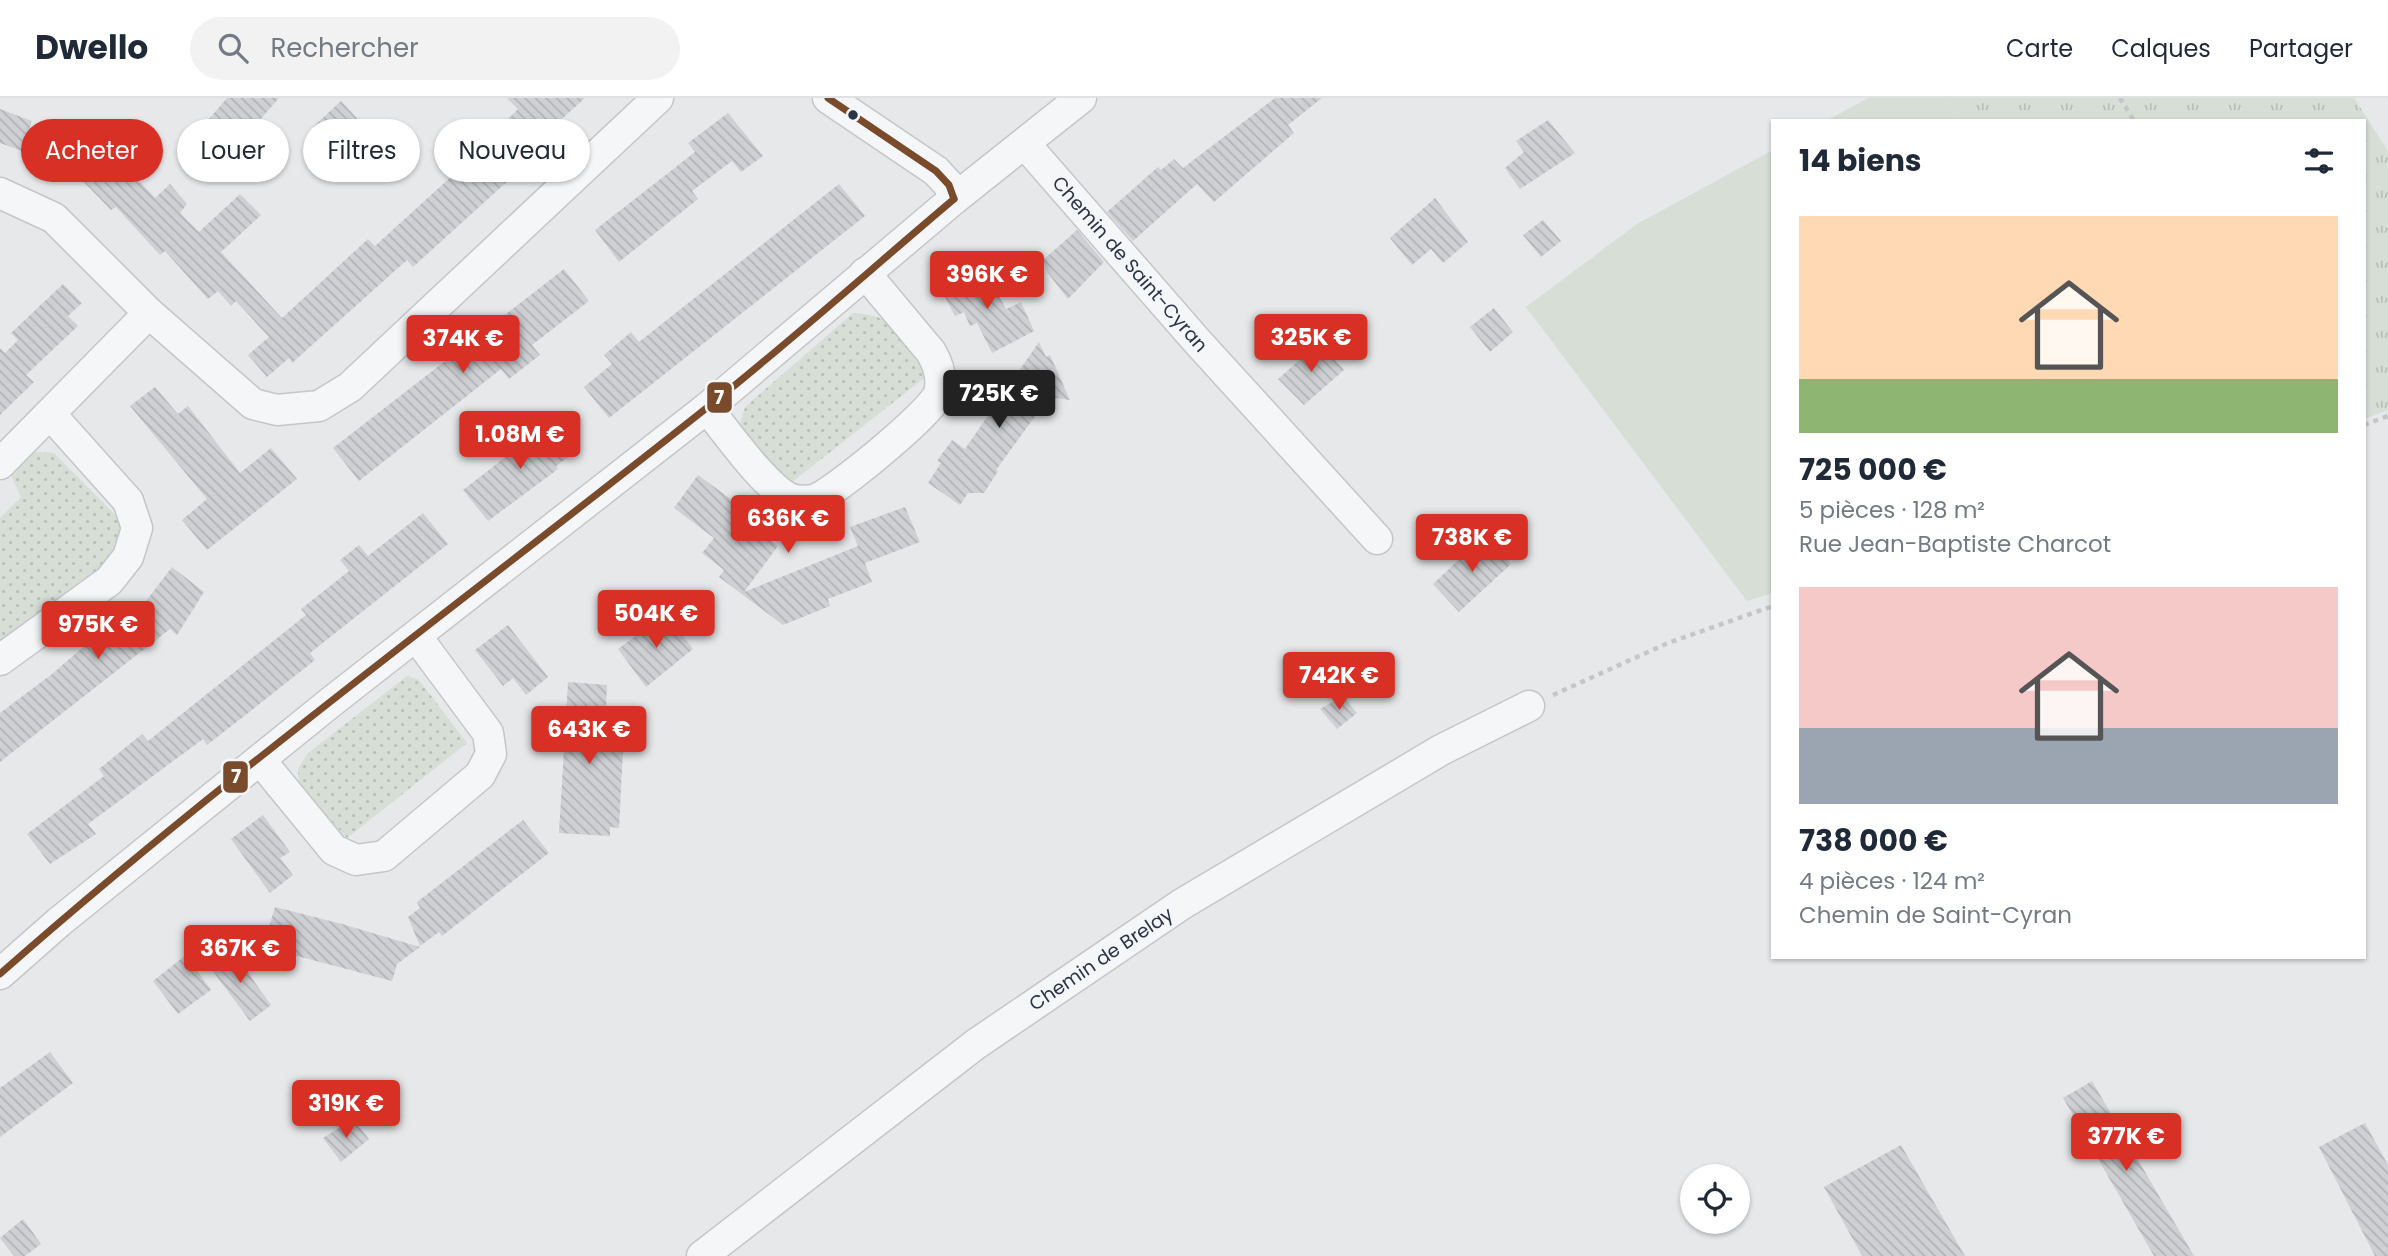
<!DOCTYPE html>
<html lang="fr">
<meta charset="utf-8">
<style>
:root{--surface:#fff;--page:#f2f2f3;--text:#1f2937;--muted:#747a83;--line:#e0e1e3;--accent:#d93025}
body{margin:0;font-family:Poppins,sans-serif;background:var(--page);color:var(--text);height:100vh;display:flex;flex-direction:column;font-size:26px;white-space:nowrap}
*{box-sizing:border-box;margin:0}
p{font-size:23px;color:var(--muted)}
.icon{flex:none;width:38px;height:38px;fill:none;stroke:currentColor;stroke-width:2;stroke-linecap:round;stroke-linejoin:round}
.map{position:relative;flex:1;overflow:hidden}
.sheet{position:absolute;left:1771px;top:21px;width:595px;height:840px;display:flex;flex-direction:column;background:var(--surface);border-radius:0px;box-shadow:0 2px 5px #0004}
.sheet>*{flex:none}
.guide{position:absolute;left:21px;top:21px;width:665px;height:63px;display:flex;gap:14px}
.buttons{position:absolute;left:1680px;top:1066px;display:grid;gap:14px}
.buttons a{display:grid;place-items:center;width:70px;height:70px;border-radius:50%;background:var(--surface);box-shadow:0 2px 5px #0004;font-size:35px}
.price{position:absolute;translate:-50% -60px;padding:0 16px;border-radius:7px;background:var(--accent);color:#fff;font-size:23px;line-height:46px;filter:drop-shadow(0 2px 4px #0008)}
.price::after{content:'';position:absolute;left:50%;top:42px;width:21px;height:16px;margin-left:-10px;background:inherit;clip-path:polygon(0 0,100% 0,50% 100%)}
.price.selected{background:#222;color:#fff}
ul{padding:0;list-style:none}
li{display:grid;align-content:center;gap:14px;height:371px;padding:0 28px}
li span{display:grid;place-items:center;height:217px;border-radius:0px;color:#555}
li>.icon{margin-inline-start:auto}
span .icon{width:126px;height:126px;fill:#fffc;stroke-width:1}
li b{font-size:30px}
h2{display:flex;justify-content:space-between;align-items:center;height:84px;padding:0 28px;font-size:30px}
.pill{padding:0 24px;border-radius:32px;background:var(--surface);box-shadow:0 2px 5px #0004;font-size:24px;line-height:63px}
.pill.selected{background:var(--accent);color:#fff}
header{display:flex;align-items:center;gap:42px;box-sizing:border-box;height:98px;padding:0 35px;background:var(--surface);border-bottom:2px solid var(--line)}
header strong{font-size:33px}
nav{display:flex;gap:38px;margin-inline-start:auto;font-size:24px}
.search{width:490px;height:63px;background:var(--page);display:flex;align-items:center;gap:18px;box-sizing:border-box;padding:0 24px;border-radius:38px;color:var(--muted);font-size:26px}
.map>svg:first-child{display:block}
.grass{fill:url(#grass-tufts)}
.park{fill:url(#park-dots)}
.garden{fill:#d6ded6}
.building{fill:url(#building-back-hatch)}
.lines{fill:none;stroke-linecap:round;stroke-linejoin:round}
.minor-casing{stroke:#c4c6c8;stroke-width:33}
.path{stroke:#c5c6ca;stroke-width:4.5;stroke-dasharray:5 5;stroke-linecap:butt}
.minor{stroke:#f5f6f7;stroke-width:30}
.bus-1-casing{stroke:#f4f6f9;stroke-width:12}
.bus-1{stroke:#7a4b2a;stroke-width:7}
.bus-dot{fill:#2b3445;stroke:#f4f6f9;stroke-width:2.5}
.labels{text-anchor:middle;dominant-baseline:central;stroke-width:7;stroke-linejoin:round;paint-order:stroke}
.street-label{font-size:19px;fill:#2b3445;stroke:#f4f6f9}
.line-badge{stroke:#f4f6f9;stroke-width:2.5}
.badge-label{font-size:19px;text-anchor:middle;font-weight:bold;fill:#fff}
</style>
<header>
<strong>Dwello</strong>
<div class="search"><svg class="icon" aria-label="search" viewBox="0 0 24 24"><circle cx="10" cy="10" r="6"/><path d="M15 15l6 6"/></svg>Rechercher</div>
<nav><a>Carte</a><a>Calques</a><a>Partager</a></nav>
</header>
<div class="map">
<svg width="2388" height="1158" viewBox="0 0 2388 1158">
<defs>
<pattern id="grass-tufts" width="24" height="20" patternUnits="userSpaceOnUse" patternTransform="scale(1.75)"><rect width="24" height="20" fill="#d6ded6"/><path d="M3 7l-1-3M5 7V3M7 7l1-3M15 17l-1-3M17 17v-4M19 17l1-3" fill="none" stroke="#b8bfb9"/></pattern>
<pattern id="park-dots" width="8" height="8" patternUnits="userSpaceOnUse" patternTransform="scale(1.75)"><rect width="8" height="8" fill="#d6ded6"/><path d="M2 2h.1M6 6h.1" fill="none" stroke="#b8bfb9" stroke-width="1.8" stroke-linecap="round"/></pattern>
<pattern id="building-back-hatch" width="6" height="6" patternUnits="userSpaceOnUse" patternTransform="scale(1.75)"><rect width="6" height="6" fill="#ced0d3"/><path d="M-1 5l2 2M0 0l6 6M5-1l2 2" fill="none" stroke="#b1b3b6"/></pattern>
</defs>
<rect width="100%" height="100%" fill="#e6e8ea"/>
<!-- grass -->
<path class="grass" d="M1947 0H2354L2388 53V312L2364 321V23H1961Z"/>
<!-- park -->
<g class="park">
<path d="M853 215C901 218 905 240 928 277L787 388 739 330 745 309Z"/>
<path d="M35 354 54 355 126 428 125 444 105 466 0 546V420L21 399 10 375Z"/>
<path d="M407 578 419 582 467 645 347 740 299 687 298 671 307 656Z"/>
</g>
<!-- garden -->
<g class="garden">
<path d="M1868 0H1947L1961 23H1826Z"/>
<path d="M1773 52V495L1747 503 1526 209 1637 126Z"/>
</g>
<!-- building -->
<g class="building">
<path d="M227 0H279L238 47 209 21Z"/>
<path d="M507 0H585L523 56 530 63 413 169 407 162 292 265 289 260 267 279 248 257 269 239 236 203 231 208 218 193 208 201 165 153 160 157 116 109 111 112 80 80 111 52 155 100 170 86 187 106 180 115 199 134 240 96 261 117 221 154 282 220 368 141 375 148 511 24 508 21 518 11Z"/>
<path d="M1275 0H1322L1288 27 1294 35 1214 104 1197 86 1133 143 1107 114 1158 69 1161 72 1174 61 1183 70Z"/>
<path d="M341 3 390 56 361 82 313 29Z"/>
<path d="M0 11 32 23 22 53 0 45Z"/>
<path d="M728 15 763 58 741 74 732 63 692 93 698 101 619 164 595 132 695 54 688 45Z"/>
<path d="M1548 22 1575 55 1520 91 1505 70 1524 54 1516 43Z"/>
<path d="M839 86 865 118 609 320 584 289 612 266 604 257 631 234 639 244Z"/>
<path d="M1435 100 1468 144 1443 165 1431 151 1412 167 1390 140Z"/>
<path d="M1543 122 1561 143 1541 159 1523 137Z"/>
<path d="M1077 132 1104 164 1068 201 1047 174 1043 162Z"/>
<path d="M564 171 589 203 532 247 540 257 509 281 501 271 359 383 333 350Z"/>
<path d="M974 172 989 200 998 196 1006 211 1021 204 1034 233 992 255 977 225 970 228 964 214 955 218 939 188Z"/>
<path d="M63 186 82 205 68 218 78 228 26 277 34 284 0 317V250L5 255 18 242 11 235Z"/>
<path d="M1494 210 1513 234 1490 254 1470 229Z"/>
<path d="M1039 244 1046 259 1050 257 1070 302 1049 299 996 372 998 373 984 395H968L960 407 928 385 941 365 937 363 952 342 965 351Z"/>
<path d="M1319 245 1344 272 1304 307 1278 281Z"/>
<path d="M155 289 178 316 188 308 240 375 271 350 297 381 207 452 182 422 207 401 130 308Z"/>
<path d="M552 323 576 353 556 368 558 371 488 423 463 392Z"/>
<path d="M698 377 739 407 734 414 778 448 744 494 858 448 850 429 905 409 920 444 865 465 872 484 828 501 830 508 783 527 719 479 724 472 702 455 714 440 674 410Z"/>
<path d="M423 415 448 446 310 555 315 562 243 619 207 647 203 641 88 726 96 736 50 766 27 736 104 678 99 671 142 636 148 643 306 517 301 511 349 473 340 462 359 447 368 458Z"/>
<path d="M1485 437 1511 466 1459 514 1433 486Z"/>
<path d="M172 469 204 494 177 537 170 531 0 664V615L52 576 116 521 124 532Z"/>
<path d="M666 516 693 551 646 589 618 551Z"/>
<path d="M508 527 548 579 526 597 513 580 503 588 475 552Z"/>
<path d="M568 584 607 587 604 651 623 652 619 730 610 729V738L559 735Z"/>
<path d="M1343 598 1357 615 1337 631 1320 611Z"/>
<path d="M263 717 290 754 280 760 293 777 270 795 231 741Z"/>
<path d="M523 722 549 755 442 838 439 834 420 848 408 819 420 810 417 804Z"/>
<path d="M275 809 342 826 420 849 397 866 392 883 263 849Z"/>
<path d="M231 851 271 907 250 923 209 868Z"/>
<path d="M186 857 211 892 178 916 153 883Z"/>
<path d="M50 954 73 985 0 1039V990Z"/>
<path d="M2092 983 2194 1158H2154L2063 1000Z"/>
<path d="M353 1021 369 1041 341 1064 323 1040Z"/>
<path d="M2365 1025 2388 1067V1158H2375L2319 1049Z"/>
<path d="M1901 1047 1965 1158H1862L1824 1089Z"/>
<path d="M23 1121 41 1146 25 1158H14L0 1140Z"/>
</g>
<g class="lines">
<defs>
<g id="minor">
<path d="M828 0 936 73 949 87 954 101"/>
<path d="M1025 46 1196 242 1377 441"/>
<path d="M0 95 54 120 149 215 253 306 277 312 319 308 350 289 658 0"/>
<path d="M707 310C725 332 767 392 791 401 796 403 807 403 813 402 831 398 934 313 939 295 943 280 938 266 931 254L865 175"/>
<path d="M0 366 149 215"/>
<path d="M0 562 109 483 128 459 137 430 128 403 51 317"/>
<path d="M261 663 334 752 356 762 384 758 480 677 491 656 488 635 416 538"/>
<path d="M0 876 59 824 331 604 707 310 954 101 1081 0"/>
<path d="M702 1158 976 946 1182 806 1441 652 1529 608"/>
</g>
</defs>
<!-- minor casing -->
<use href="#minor" class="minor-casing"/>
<!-- path -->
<g class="path">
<path d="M2120 0 2134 23"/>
<path d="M2364 327 2388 318"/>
<path d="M1553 597 1668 545 1773 508"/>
</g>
<!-- minor -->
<use href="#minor" class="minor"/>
<defs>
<g id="bus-1">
<path d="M828 0 936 73 949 87 954 101"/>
<path d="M0 876C225 677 469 499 704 312 789 245 871 171 954 101"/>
</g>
</defs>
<!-- bus-1 casing -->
<use href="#bus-1" class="bus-1-casing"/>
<!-- bus-1 -->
<use href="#bus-1" class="bus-1"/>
</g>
<!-- markers -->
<circle class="bus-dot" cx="853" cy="17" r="6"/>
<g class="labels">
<!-- street labels -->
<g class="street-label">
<text transform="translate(1130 166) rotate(49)">Chemin de Saint-Cyran</text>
<text transform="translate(1101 861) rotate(-34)">Chemin de Brelay</text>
</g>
</g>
<g class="line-badge">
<rect x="706" y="283" width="27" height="33" rx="7" fill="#7a4b2a"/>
<rect x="222" y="662" width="27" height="34" rx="7" fill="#7a4b2a"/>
</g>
<g class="badge-label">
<text x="719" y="306">7</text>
<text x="236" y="685">7</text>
</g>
</svg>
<div class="buttons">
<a><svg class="icon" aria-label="locate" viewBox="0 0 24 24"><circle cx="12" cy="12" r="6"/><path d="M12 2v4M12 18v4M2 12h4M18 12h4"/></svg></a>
</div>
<b class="price" style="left:987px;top:213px">396K €</b>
<b class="price" style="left:1311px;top:276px">325K €</b>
<b class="price" style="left:463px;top:277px">374K €</b>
<b class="price selected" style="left:999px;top:332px">725K €</b>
<b class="price" style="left:520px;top:373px">1.08M €</b>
<b class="price" style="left:788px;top:457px">636K €</b>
<b class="price" style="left:1472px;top:476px">738K €</b>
<b class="price" style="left:656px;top:552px">504K €</b>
<b class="price" style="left:98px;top:563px">975K €</b>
<b class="price" style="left:1339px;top:614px">742K €</b>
<b class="price" style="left:589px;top:668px">643K €</b>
<b class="price" style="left:240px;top:887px">367K €</b>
<b class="price" style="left:346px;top:1042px">319K €</b>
<b class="price" style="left:2126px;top:1075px">377K €</b>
<div class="guide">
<a class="pill selected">Acheter</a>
<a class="pill">Louer</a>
<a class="pill">Filtres</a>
<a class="pill">Nouveau</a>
</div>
<section class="sheet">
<h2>14 biens<svg class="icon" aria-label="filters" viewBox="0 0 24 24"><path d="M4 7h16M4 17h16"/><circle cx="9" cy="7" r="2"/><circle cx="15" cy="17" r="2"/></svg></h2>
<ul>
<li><span style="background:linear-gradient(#ffd9b3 75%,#8fb573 0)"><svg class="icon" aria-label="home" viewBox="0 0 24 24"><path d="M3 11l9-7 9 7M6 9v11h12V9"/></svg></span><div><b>725 000 €</b><p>5 pièces · 128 m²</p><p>Rue Jean-Baptiste Charcot</p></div></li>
<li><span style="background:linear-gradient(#f6c9c9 65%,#9aa5b1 0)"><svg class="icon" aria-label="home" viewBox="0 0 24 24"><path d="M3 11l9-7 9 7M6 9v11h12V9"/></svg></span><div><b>738 000 €</b><p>4 pièces · 124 m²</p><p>Chemin de Saint-Cyran</p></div></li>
</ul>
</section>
</div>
